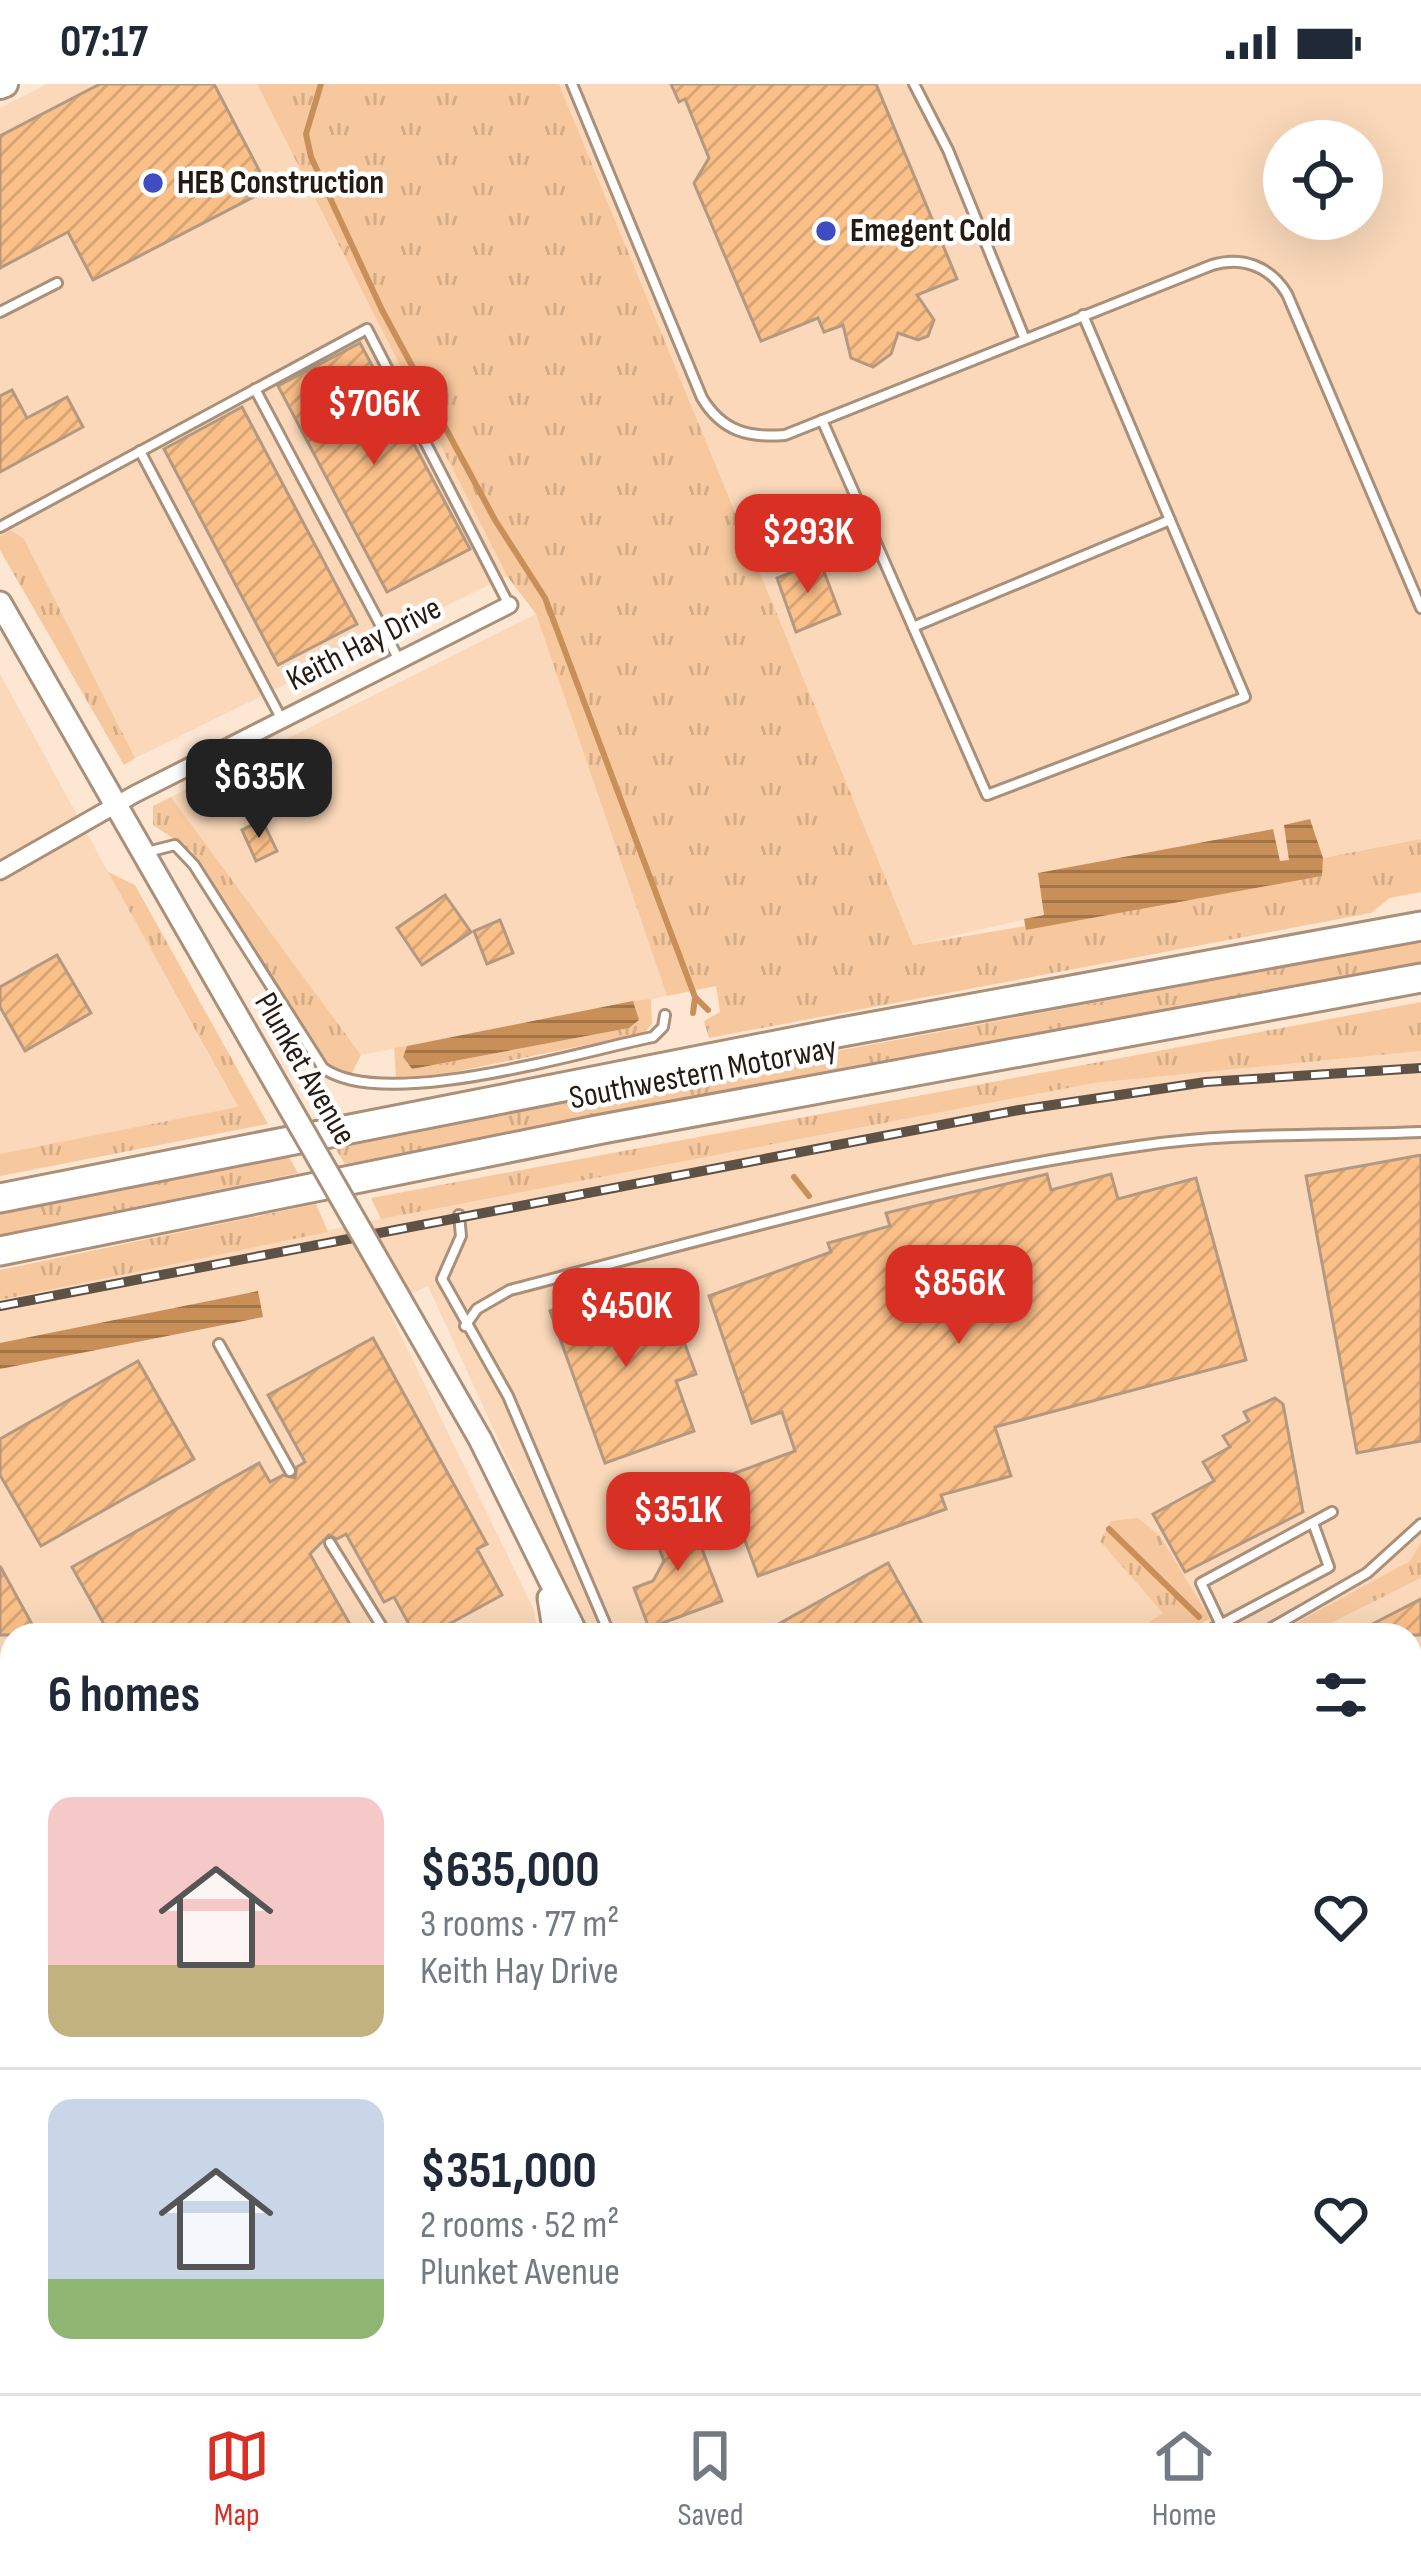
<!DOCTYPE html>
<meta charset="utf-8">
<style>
:root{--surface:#fff;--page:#f2f2f3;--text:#1f2937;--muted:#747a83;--line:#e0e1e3;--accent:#d93025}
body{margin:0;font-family:"Sofia Sans Condensed",sans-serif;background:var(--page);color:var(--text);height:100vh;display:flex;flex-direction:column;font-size:45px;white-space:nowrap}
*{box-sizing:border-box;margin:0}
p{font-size:39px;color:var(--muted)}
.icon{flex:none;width:66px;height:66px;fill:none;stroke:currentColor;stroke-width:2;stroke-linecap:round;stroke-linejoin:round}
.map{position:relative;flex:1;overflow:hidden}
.side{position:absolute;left:0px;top:1539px;width:1422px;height:771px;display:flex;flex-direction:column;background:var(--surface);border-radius:36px 36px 0 0;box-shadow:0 12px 48px #0002}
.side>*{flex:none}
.tools{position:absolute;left:1263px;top:36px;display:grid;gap:24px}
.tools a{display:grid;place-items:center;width:120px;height:120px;border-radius:50%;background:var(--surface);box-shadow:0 12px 48px #0002;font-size:60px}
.price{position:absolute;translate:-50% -102px;padding:0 27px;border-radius:24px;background:var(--accent);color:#fff;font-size:39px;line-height:78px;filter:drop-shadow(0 3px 6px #0008)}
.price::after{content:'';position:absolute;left:50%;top:72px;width:36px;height:27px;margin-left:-18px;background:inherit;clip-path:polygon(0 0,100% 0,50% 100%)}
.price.active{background:#222;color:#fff}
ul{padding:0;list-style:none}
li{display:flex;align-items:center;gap:36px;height:300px;padding:0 48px}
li+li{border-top:3px solid var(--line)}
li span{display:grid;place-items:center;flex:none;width:336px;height:240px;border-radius:24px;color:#555}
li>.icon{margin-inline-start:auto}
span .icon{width:144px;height:144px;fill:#fffc;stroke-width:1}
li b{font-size:51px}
h2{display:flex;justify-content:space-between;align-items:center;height:144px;padding:0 48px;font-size:51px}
.status{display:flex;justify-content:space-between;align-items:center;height:84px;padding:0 60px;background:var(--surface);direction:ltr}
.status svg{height:33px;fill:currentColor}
.menu{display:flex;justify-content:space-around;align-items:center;height:168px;border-top:3px solid var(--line);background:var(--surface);font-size:33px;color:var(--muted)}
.menu a{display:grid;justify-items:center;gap:6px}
.menu .active{color:var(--accent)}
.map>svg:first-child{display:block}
.built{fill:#fad8b9;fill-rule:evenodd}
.grass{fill:url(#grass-tufts)}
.water{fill:url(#water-rules)}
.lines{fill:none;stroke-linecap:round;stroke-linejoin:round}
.stream{stroke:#c98f59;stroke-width:6}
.building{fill:url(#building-hatch);stroke:#b49982;stroke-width:3}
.service-casing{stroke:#aa9079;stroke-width:14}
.minor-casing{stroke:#aa9079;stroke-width:21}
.secondary-casing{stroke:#aa9079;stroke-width:27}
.primary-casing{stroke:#aa9079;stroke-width:30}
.motorway-casing{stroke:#aa9079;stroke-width:33}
.service{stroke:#fff;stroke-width:8}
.minor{stroke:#fff;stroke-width:15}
.secondary{stroke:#fff;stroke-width:21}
.primary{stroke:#fff;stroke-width:24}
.motorway{stroke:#fff;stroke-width:27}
.rail-casing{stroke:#5e5145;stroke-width:10}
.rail{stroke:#fff;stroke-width:6;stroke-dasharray:18;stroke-linecap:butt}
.secondary-bridge-casing{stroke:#aa9079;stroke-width:27;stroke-linecap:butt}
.secondary-bridge{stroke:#fff;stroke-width:21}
.poi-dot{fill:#404dc1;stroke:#fff;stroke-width:4.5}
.labels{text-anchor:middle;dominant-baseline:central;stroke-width:9;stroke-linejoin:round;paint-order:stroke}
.poi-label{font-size:33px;font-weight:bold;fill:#251b12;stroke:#fff;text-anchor:start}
.street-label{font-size:33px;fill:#251b12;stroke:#fff}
</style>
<div class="status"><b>07:17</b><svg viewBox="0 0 49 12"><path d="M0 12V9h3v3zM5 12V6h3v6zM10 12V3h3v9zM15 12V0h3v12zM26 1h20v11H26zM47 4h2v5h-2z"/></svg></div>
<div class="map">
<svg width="1421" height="2309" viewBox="0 0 1421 2309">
<defs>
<pattern id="grass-tufts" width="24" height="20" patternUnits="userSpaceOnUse" patternTransform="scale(3)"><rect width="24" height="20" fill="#f7c89e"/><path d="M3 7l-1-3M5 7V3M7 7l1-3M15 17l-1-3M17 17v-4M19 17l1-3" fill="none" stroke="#d4ab87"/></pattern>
<pattern id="water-rules" width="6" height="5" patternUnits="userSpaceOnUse" patternTransform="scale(3)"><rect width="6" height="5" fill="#c98f59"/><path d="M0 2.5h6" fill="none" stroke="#a37448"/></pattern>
<pattern id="building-hatch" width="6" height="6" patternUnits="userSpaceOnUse" patternTransform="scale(3)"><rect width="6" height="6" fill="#fbbf88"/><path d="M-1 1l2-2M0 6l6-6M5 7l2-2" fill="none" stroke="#d7a474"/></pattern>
</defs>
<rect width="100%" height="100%" fill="#fde6d2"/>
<!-- built -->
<g class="built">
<path d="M47 0H257L507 492 135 674 24 456 11 446 0 452V24Z"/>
<path d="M559 0H1421V755L1323 774 1310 735 1290 776 1280 777 1272 745 1039 789 1044 831 913 861ZM1284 57H1362V135H1284Z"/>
<path d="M536 530 667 912 361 971 171 713Z"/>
<path d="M0 590 108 788 238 1024 0 1070Z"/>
<path d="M1421 967V1458L1411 1477 1274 1551H1217L1160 1452 1164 1529 1138 1545 1140 1551H588L428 1202 386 1221 534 1526 538 1551H12V1814L0 1821V1216L381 1135 1094 999Z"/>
<path d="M1421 1494V2248L1410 2256V2118L1417 2097 1410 2072V1551H1307Z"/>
<path d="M12 1868V2298H986L992 2309H0V1875Z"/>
<path d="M1095 2298H1368L1357 2309H1075Z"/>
</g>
<!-- grass -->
<g class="grass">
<path d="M257 0H559L913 861 1321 792 1323 774 1421 755V808L1390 814 1371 829 709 954 704 937 720 928 716 902 667 912 536 530 507 492Z"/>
<path d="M11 446 24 455 135 674 124 681 0 466V452Z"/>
<path d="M171 713 361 971 351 991 332 985 317 965 192 767 153 741V722Z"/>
<path d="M108 788 135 801 268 1040 0 1092V1070L238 1023Z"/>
<path d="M1421 858V879L345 1080 333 1061Z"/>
<path d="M651 915 652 940 644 949 410 997 396 994 394 964 407 962 403 973 412 985 628 944 638 936 633 917Z"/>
<path d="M1421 918V967L1094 999 381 1135 371 1114Z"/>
<path d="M288 1071 298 1089 0 1151V1130Z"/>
<path d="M316 1120 328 1148 0 1216V1186Z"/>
<path d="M1138 1434 1160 1452 1210 1535 1177 1551H1140L1138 1545 1163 1529 1100 1457 1111 1437Z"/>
<path d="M1421 1458V1494L1307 1551H1274L1410 1477Z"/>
</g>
<!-- water -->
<g class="water">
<path d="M1310 735 1323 774 1322 792 1026 846 1024 835 1044 831 1038 789 1273 745 1280 777 1289 776 1284 741Z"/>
<path d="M633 917 639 936 629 944 412 985 403 973 407 962Z"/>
<path d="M258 1207 263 1233 0 1285V1259Z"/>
</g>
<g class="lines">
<!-- stream -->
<g class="stream">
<path d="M321 0 306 50 311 73 382 226 495 436 545 514 695 913"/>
<path d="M693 929 695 913 708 926"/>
<path d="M794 1093 809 1112"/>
<path d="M1109 1445 1199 1533"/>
<path d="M1418 2309 1421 2307"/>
</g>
</g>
<!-- building -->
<g class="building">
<path d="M100 0H214L269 105 93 196 68 148 0 184V52Z"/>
<path d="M671 0H876L957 195 917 211 934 236 928 252 918 256 898 249 891 270 873 283 851 274 843 241 824 248 818 234 761 257 694 99 709 74 685 15 679 18Z"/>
<path d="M360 259 470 465 387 508 278 302Z"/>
<path d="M12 306 27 334 67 313 83 343 0 388V312Z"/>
<path d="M242 323 357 540 278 581 164 365Z"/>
<path d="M820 477 840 530 796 548 777 494Z"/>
<path d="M262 736 277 767 256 777 242 746Z"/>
<path d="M445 811 471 848 422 881 397 844Z"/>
<path d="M500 836 513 869 487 880 474 847Z"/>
<path d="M57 871 91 929 25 967 0 923V903Z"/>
<path d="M1421 1071V1357L1357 1369 1306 1092Z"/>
<path d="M1047 1090 1051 1106 1111 1090 1118 1115 1196 1094 1246 1276 995 1343 1011 1392 941 1411 946 1425 758 1492 722 1394 795 1367 782 1328 752 1339 709 1212 831 1168 828 1159 890 1142 886 1129Z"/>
<path d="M640 1196 658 1246 677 1239 696 1290 676 1297 694 1347 605 1379 550 1227Z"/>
<path d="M373 1254 487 1460 477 1465 502 1511 429 1551H415L394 1513 384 1518 346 1450 337 1455 329 1451 310 1470 356 1551H110L72 1483 259 1379 270 1398 283 1391 295 1394 297 1383 305 1378 268 1311Z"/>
<path d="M138 1277 194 1375 41 1462 0 1391V1355Z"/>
<path d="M1275 1314 1283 1320 1303 1428 1185 1488 1153 1430 1214 1397 1203 1378 1230 1363 1223 1352 1249 1337 1244 1328Z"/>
<path d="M687 1426 722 1517 649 1544 634 1504 653 1497 664 1477 650 1440Z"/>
<path d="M888 1479 928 1551H759Z"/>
<path d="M0 1482 38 1551H0Z"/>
<path d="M1421 1515V1551H1351Z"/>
</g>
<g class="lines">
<defs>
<g id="service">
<path d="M572 0 702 314C722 347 748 354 785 351L1212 181C1242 172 1270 182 1287 210L1421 524"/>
<path d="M914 0 948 66 1024 253"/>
<path d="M0 228 57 199"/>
<path d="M255 305 398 574"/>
<path d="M822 336 987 711 1245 613 1083 231"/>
<path d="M140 367 281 634"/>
<path d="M0 443 367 245 508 519"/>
<path d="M913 543 1170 436"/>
<path d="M147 768 175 761 194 781 323 984C384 1028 578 968 653 953L663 943 665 931"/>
<path d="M459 1131 461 1152 442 1195 508 1312 610 1551"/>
<path d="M465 1242 477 1225 510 1206C718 1152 926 1092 1139 1062 1233 1048 1327 1052 1421 1048"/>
<path d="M219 1260 290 1387"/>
<path d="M330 1459 387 1551"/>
<path d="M1221 1541 1201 1499 1332 1428"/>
<path d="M1201 1551 1329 1483 1313 1439"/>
<path d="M1242 1551 1268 1546 1367 1489 1421 1440"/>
<path d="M0 2187 12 2209"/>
<path d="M62 2298 68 2309"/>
<path d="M421 2309 440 2298"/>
<path d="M518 2309 537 2298"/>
</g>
<g id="minor">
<path d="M0 787 135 710 509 521"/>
<path d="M0 1856 12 1849"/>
<path d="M1021 2307 1038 2298"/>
</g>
<g id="secondary">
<path d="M0 519 194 857"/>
<path d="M480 1355 577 1551"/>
<path d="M549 1514 555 1551"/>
<path d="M1015 2298 1022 2309"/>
</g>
<path id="primary" d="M0 2 5 0"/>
<g id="motorway">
<path d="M0 1114 842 948 1421 842"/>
<path d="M0 1167 602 1045 1421 894"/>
</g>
</defs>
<!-- service casing -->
<use href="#service" class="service-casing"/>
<!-- minor casing -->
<use href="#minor" class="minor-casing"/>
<!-- secondary casing -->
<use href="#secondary" class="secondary-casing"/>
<!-- primary casing -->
<use href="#primary" class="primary-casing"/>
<!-- motorway casing -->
<use href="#motorway" class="motorway-casing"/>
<!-- service -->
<use href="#service" class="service"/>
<!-- minor -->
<use href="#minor" class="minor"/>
<!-- secondary -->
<use href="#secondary" class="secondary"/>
<!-- primary -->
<use href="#primary" class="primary"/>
<!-- motorway -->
<use href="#motorway" class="motorway"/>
<defs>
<path id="rail" d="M0 1222 1019 1026 1206 998 1421 984"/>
</defs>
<!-- rail casing -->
<use href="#rail" class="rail-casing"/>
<!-- rail -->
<use href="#rail" class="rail"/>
<defs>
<path id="secondary-bridge" d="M194 857 480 1355"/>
</defs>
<!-- secondary-bridge casing -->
<use href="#secondary-bridge" class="secondary-bridge-casing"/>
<!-- secondary-bridge -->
<use href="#secondary-bridge" class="secondary-bridge"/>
</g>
<!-- markers -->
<g class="poi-dot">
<circle cx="153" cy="99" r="12"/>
<circle cx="826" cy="147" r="12"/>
</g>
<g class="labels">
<!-- poi labels -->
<g class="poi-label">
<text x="177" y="99">HEB Construction</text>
<text x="850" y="147">Emegent Cold</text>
</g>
<!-- street labels -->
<g class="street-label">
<text transform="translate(364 560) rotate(-27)">Keith Hay Drive</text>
<text transform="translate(305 985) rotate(60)">Plunket Avenue</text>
<text transform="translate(703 989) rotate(-11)">Southwestern Motorway</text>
</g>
</g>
</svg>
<div class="tools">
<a><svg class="icon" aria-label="locate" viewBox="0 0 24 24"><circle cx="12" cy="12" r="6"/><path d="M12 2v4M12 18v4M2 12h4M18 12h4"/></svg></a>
</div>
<b class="price" style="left:374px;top:384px">$706K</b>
<b class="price" style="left:808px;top:512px">$293K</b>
<b class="price active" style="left:259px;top:757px">$635K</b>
<b class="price" style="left:959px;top:1263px">$856K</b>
<b class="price" style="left:626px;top:1286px">$450K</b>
<b class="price" style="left:678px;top:1490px">$351K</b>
<section class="side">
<h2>6 homes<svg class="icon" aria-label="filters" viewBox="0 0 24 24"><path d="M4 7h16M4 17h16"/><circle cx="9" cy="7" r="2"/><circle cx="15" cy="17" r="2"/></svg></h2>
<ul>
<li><span style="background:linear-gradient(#f6c9c9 70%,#c2b280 0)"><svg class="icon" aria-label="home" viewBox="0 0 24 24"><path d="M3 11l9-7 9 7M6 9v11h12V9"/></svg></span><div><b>$635,000</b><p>3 rooms · 77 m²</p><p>Keith Hay Drive</p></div><svg class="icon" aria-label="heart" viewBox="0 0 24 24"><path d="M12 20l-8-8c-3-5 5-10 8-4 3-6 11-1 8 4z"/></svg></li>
<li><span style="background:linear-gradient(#c9d6e8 75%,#8fb573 0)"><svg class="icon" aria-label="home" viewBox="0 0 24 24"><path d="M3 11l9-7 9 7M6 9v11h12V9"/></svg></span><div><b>$351,000</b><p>2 rooms · 52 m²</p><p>Plunket Avenue</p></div><svg class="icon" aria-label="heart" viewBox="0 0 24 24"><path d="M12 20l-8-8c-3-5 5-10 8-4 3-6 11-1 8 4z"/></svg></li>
</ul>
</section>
</div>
<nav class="menu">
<a class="active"><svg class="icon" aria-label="map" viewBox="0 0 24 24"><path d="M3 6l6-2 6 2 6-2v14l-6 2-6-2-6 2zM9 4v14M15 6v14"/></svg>Map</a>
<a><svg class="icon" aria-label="saved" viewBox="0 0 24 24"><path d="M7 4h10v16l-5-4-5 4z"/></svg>Saved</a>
<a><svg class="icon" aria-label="home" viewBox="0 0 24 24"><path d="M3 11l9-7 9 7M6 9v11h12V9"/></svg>Home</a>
</nav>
